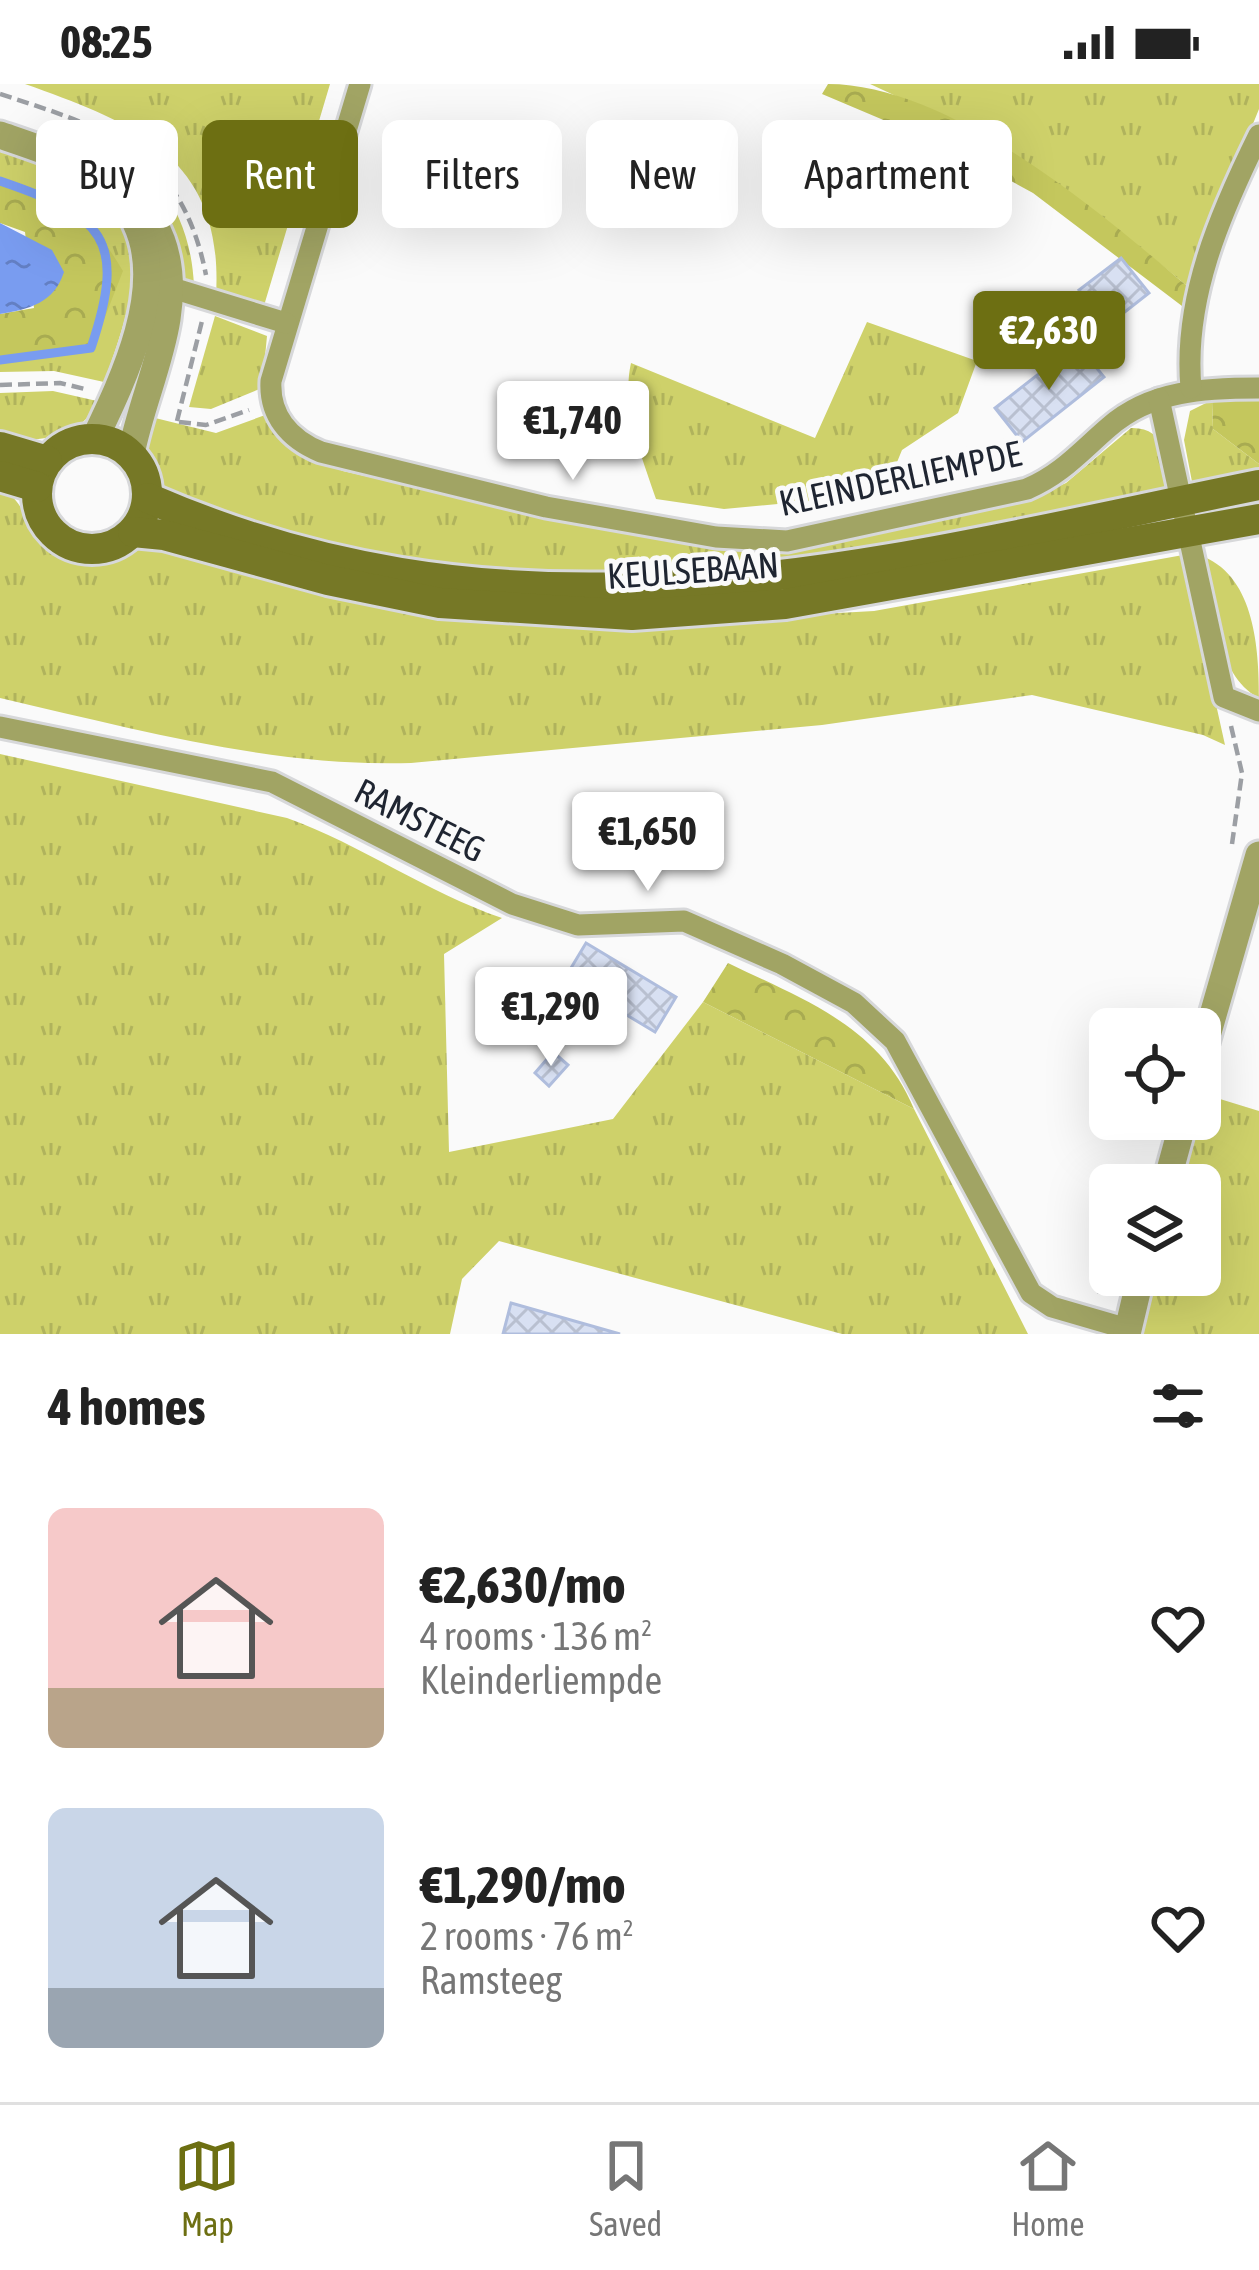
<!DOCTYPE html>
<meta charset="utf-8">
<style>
:root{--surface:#fff;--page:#f6f6f6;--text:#222;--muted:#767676;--line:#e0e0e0;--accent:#6d6f12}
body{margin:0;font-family:"Asap Condensed",sans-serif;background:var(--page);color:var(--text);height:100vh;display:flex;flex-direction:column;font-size:45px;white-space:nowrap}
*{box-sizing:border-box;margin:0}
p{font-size:39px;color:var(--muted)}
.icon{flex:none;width:66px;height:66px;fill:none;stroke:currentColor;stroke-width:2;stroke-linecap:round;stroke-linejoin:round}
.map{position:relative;height:1250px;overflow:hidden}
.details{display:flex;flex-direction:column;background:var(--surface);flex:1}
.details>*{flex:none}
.hud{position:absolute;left:36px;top:36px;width:1188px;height:108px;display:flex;gap:24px}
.fabs{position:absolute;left:1089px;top:924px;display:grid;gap:24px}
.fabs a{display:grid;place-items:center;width:132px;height:132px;border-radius:18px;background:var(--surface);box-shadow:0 12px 48px #0002;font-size:60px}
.price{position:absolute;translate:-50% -102px;padding:0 27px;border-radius:12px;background:#fff;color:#222;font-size:39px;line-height:78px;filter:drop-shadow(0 3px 6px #0008)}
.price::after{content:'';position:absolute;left:50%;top:72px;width:36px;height:27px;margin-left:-18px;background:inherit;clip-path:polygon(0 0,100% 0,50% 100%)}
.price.selected{background:var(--accent);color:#fff}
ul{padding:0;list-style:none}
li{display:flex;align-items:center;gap:36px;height:300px;padding:0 48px}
li span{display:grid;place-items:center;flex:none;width:336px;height:240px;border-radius:18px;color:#555}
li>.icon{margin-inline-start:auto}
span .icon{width:144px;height:144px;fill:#fffc;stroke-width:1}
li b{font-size:51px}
h2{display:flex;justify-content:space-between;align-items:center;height:144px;padding:0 48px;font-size:51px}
.pill{padding:0 42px;border-radius:18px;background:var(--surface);box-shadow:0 12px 48px #0002;font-size:42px;line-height:108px}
.pill.selected{background:var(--accent);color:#fff}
.status{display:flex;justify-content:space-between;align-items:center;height:84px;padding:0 60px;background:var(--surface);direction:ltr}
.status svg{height:33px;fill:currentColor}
.menu{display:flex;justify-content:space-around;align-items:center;height:168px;border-top:3px solid var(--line);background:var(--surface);font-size:33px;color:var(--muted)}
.menu a{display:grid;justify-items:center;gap:6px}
.menu .selected{color:var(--accent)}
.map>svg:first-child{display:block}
.grass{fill:url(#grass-tufts)}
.forest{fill:url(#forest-crowns)}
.water{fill:url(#water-ripples)}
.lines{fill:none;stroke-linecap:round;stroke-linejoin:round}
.stream{stroke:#799cf0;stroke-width:9}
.building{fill:url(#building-cross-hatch);stroke:#afbddd;stroke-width:3}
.minor-casing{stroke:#d7d8da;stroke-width:27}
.tertiary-casing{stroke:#d7d8da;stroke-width:33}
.secondary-casing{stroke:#d7d8da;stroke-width:36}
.path{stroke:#9c9fa4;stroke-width:4.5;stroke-dasharray:12 6;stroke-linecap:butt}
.minor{stroke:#a1a464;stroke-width:21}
.tertiary{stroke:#a1a464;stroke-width:27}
.secondary{stroke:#767826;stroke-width:30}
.labels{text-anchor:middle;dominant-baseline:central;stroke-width:10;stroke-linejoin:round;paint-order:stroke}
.street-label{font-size:36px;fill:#1f2531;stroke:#fafafa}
</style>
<div class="status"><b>08:25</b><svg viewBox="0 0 49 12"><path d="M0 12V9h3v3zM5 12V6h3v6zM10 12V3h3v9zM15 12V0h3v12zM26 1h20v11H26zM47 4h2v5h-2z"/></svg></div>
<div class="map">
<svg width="1259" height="1250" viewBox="0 0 1259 1250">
<defs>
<pattern id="grass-tufts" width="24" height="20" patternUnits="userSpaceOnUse" patternTransform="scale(3)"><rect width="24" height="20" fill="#ced16a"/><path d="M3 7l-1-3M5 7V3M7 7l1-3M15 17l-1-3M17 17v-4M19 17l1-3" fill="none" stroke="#b0b35c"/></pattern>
<pattern id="forest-crowns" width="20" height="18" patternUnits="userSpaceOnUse" patternTransform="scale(3)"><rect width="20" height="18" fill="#c4c75d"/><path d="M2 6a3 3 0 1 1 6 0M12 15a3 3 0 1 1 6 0" fill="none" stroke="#a8ab51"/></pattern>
<pattern id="water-ripples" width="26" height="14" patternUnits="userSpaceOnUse" patternTransform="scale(3)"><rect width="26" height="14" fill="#799cf0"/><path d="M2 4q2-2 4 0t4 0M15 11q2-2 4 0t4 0" fill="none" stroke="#637fc3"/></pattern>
<pattern id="building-cross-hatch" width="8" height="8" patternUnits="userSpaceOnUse" patternTransform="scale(3)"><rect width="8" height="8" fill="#d8e0f2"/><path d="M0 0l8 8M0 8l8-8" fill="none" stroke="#b9c0d0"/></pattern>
</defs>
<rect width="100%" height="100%" fill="#fafafa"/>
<!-- grass -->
<g class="grass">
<path d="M25 0H330L263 225 216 212C224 75 138 40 25 0Z"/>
<path d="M870 0H1259V25L1187 202C1085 116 993 55 870 0Z"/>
<path d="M98 50C158 83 191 133 194 202L175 192 156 125Z"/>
<path d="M0 64C146 113 157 157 104 298L54 287 0 288V274L53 271 72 119 0 95Z"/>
<path d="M215 232 267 252 262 304 211 325 189 323Z"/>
<path d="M867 238 977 277 958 329 902 366 884 410 724 425 656 415C642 373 621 323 631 279L815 354Z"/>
<path d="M53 307 97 317C82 356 36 359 0 353V309Z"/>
<path d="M1212 316 1213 345 1259 380V390L1193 403 1184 356 1190 327Z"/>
<path d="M268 330 295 367 343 387 593 444 768 466 858 454 1026 417 1066 399 1131 344C1167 343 1167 378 1175 406L777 485 532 496 320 462 165 407 145 364 143 331 216 349Z"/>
<path d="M0 403C39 427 23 469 84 481L147 463 733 535 874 527 1183 471 1225 661 1203 651 1032 611 822 641 411 679C272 683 135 645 0 614Z"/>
<path d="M1204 473C1255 494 1259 566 1259 614 1214 590 1214 519 1204 473Z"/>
<path d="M0 670 287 734C362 761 426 808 502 834L444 870 449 1068 613 1035 703 918 914 1025 1028 1250H842L499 1157 462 1195 450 1250H0Z"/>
<path d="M1207 1011 1259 1027V1250H1141L1157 1191H1200V1101H1182Z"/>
</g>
<!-- forest -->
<g class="forest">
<path d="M828 0C949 0 1098 126 1187 202L1182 222 1033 109 952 65 822 10Z"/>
<path d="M0 95C71 118 83 121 123 187L96 256 53 271 0 274V230L34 224 25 148 0 139Z"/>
<path d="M1259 315V380L1213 345 1212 316Z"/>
<path d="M728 879C804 916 880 942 914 1025L703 918Z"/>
</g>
<!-- water -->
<path class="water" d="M0 139 52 166 64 188C54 219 30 225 0 230Z"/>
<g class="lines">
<!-- stream -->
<path class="stream" d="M0 97C103 132 128 154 91 264L0 276"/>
</g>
<!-- building -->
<g class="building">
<path d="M1121 174 1149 209 1107 242 1079 206Z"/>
<path d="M1022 215 1040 239 1006 265 988 241Z"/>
<path d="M1077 260 1104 293 1022 358 995 324Z"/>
<path d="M586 859 676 913 655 948 565 894Z"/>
<path d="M553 968 568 981 549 1002 535 989Z"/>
<path d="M511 1219 620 1250H503Z"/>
</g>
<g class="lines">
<defs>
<g id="minor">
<path d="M360 0 271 297C269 331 289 355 321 368L546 423 716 453 787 457 1027 405C1062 390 1081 367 1109 343 1151 306 1206 304 1259 304"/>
<path d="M156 199 286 239"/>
<path d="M1191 304C1183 215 1220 130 1259 51"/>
<path d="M1159 315 1224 613 1259 627"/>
<path d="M0 643 272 698 512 820 578 841 684 837 782 880 854 919 895 957 1031 1209 1052 1223 1128 1245"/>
</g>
<g id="tertiary">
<path d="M0 51C96 84 186 110 167 235 160 280 140 324 131 370"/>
<path d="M95 354C124 294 167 204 136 139"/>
<path d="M1200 976 1259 771"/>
<path d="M1166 1101 1184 1035"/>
<path d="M1127 1250 1141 1191"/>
</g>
<g id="secondary">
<circle cx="92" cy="410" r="55"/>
<path d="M0 363 47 377"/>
<path d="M0 392 37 403"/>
<path d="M148 414C529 580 874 479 1259 401"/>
<path d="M133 448 164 451 328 496 440 519 632 531 785 520 1259 435"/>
</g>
</defs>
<!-- minor casing -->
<use href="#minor" class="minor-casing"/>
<!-- tertiary casing -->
<use href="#tertiary" class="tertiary-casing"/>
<!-- secondary casing -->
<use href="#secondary" class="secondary-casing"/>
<!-- path -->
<g class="path">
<path d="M0 10C108 45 181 66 206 191"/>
<path d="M0 301 60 299 89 306"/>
<path d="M177 337 202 237"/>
<path d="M179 338 206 341 249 326"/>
<path d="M1231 642 1242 689 1232 760"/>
<path d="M1099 1210 1110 1180"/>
</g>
<!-- minor -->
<use href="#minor" class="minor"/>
<!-- tertiary -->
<use href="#tertiary" class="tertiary"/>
<!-- secondary -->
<use href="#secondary" class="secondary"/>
</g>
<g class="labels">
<!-- street labels -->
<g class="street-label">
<text transform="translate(900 394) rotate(-12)">KLEINDERLIEMPDE</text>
<text transform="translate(693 486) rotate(-4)">KEULSEBAAN</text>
<text transform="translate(420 736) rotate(27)">RAMSTEEG</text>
</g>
</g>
</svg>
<div class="fabs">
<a><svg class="icon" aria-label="locate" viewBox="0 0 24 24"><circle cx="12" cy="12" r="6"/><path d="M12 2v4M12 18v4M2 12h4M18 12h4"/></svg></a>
<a><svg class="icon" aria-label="layers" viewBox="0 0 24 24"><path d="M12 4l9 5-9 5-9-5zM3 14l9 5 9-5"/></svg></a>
</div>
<b class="price selected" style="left:1049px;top:309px">€2,630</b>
<b class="price" style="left:573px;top:399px">€1,740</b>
<b class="price" style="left:648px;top:810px">€1,650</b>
<b class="price" style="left:551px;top:985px">€1,290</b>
<div class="hud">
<a class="pill">Buy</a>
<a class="pill selected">Rent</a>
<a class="pill">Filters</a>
<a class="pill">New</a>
<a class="pill">Apartment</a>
</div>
</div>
<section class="details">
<h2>4 homes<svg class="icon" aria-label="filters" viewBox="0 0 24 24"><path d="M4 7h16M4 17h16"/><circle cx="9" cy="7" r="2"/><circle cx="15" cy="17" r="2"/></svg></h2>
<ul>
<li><span style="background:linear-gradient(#f6c9c9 75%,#b9a48a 0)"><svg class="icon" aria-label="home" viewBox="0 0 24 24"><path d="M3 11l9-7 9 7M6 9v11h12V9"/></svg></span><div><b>€2,630/mo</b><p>4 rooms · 136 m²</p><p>Kleinderliempde</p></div><svg class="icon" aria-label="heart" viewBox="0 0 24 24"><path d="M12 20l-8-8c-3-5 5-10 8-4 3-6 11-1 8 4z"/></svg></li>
<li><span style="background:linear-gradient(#c9d6e8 75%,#9aa5b1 0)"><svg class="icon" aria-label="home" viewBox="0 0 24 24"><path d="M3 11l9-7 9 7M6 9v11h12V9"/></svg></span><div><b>€1,290/mo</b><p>2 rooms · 76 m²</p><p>Ramsteeg</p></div><svg class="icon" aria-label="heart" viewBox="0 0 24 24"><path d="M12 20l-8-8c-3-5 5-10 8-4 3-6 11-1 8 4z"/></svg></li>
</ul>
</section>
<nav class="menu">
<a class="selected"><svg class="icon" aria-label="map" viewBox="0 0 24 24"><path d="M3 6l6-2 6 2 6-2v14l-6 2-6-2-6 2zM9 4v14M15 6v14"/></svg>Map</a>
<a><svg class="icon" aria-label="saved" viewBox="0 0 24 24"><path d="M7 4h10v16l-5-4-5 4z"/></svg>Saved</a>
<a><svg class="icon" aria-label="home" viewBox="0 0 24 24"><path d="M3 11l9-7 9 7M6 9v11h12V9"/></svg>Home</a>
</nav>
